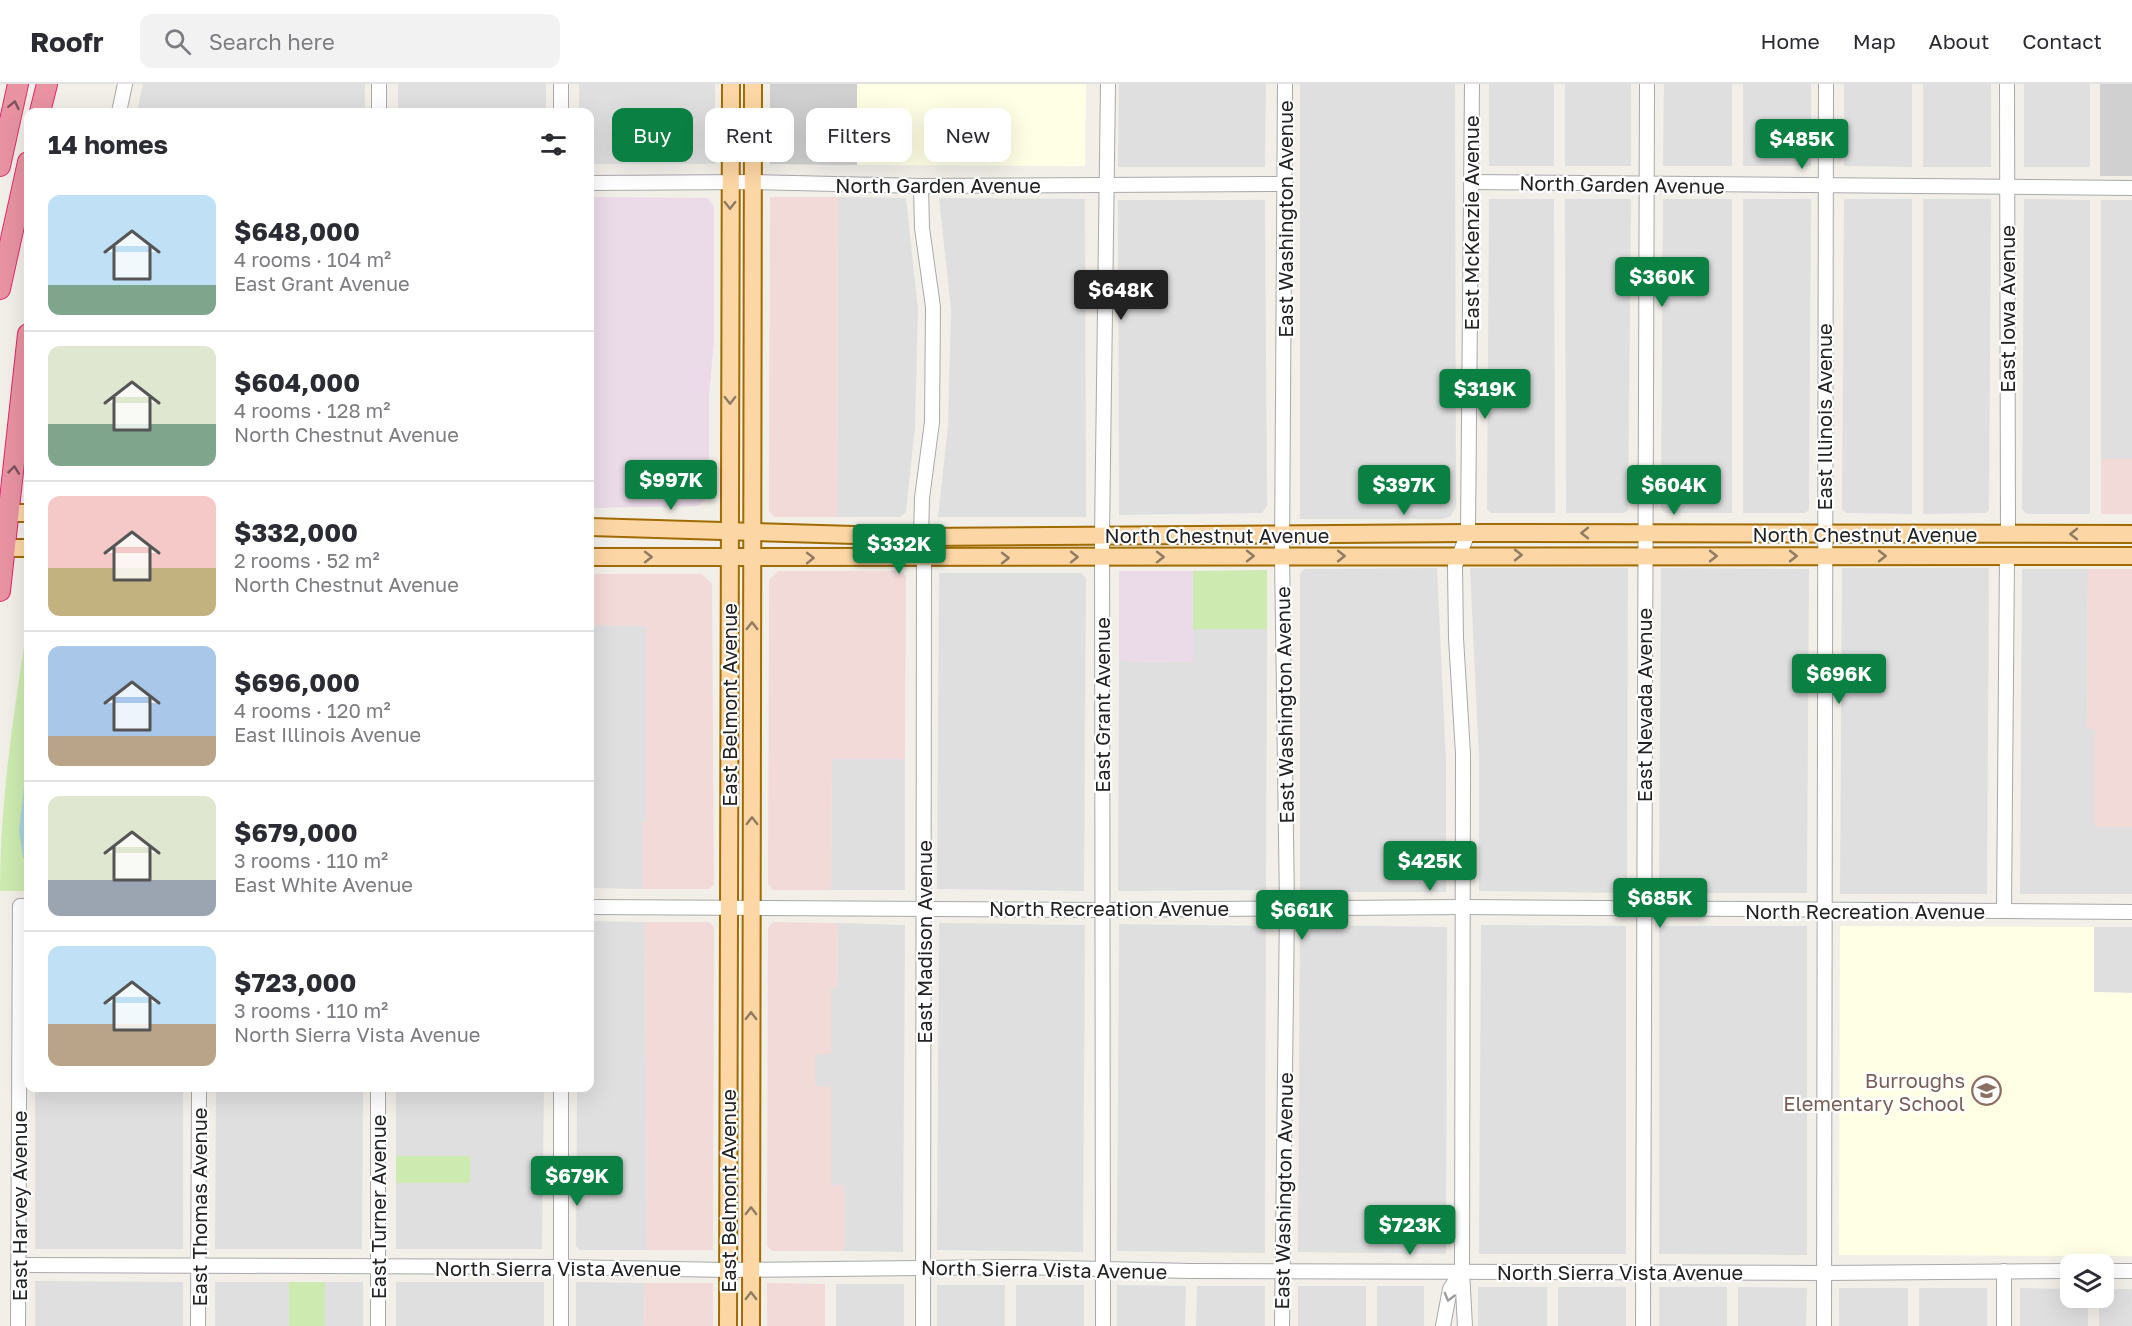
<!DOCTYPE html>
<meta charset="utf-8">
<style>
:root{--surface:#fff;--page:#f2f2f3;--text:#2b2b33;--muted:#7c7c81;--line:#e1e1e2;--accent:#0b8043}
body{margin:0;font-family:"Golos Text",sans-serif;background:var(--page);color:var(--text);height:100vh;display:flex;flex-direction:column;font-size:22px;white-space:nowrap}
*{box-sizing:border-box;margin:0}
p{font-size:20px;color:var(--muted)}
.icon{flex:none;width:33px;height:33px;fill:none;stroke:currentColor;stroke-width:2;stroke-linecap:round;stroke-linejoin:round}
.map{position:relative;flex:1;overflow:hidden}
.side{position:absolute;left:24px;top:24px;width:570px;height:984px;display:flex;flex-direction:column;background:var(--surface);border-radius:12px;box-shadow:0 6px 24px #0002}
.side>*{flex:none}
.top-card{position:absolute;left:612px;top:24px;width:570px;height:54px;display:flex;gap:12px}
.buttons{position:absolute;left:2060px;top:1170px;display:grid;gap:12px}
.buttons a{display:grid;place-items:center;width:54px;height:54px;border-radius:12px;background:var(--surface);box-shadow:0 6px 24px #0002;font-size:30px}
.price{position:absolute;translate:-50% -51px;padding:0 14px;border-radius:6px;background:var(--accent);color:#fff;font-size:20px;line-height:39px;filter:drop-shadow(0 2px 3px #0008)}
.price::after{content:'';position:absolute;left:50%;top:36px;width:18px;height:14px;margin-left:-9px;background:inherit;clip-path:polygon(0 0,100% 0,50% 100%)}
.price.active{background:#222;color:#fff}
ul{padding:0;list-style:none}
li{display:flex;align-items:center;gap:18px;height:150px;padding:0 24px}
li+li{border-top:2px solid var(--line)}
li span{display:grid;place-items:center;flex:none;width:168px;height:120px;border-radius:12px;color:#555}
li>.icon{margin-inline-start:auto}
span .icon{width:72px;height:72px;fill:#fffc;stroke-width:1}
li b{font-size:26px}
h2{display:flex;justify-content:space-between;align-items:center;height:72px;padding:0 24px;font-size:26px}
.tag{padding:0 21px;border-radius:12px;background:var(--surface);box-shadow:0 6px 24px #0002;font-size:21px;line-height:54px}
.tag.active{background:var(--accent);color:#fff}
header{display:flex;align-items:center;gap:36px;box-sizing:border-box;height:84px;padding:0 30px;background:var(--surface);border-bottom:2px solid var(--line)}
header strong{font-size:28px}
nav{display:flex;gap:33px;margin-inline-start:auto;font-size:21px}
.search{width:420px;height:54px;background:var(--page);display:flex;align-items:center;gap:15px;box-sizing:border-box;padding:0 21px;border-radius:12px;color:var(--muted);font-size:22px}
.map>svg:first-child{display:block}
.residential{fill:#e0dfdf}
.commercial{fill:#f2dad9}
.industrial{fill:#ebdbe8}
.education{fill:#ffffe5}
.religious{fill:#d0d0d0}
.grass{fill:#cdebb0}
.water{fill:#aad3df}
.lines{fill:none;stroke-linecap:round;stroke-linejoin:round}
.minor-casing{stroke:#a9a9a9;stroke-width:16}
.major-casing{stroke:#a06b00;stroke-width:20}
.highway-casing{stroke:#dc2a67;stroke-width:22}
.minor{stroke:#fff;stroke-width:14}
.major{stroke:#fcd6a4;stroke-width:16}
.highway{stroke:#e892a2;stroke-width:20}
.oneway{stroke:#7b545c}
.oneway2{stroke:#8f7c63}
.oneway3{stroke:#9c9c9c}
.labels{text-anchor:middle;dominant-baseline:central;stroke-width:4.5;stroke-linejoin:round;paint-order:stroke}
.street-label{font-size:20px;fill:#222;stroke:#fff}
.education-label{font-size:20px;fill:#785e54;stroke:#fff;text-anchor:end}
</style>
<header>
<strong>Roofr</strong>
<div class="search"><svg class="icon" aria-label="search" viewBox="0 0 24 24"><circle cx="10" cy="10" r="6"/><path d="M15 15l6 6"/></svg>Search here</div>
<nav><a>Home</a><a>Map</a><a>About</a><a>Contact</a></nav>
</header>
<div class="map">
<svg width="2132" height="1242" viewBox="0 0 2132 1242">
<rect width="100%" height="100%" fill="#f2efe9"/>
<!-- residential -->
<g class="residential">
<path d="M143 0H365V28H137Z"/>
<rect x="398" y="0" width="148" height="28"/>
<path d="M579 0H715V80H590V28H579Z"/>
<path d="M1119 0H1266L1265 83H1118Z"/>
<path d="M1300 0H1455L1456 422 1451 432 1442 435H1300Z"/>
<rect x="1489" y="0" width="65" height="82"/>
<rect x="1565" y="0" width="66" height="82"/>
<path d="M1664 0H1732V82H1663Z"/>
<rect x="1743" y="0" width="68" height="82"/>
<path d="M1844 0H1912V83L1844 82Z"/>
<rect x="1923" y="0" width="68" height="83"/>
<rect x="2024" y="0" width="66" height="83"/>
<path d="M838 113 906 114 918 225 915 343 906 428 900 433H837Z"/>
<path d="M939 114 1085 115 1086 433H938L948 342 951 225Z"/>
<path d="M1489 115H1554L1555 429H1491L1487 425Z"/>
<path d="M1565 115H1631L1628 426 1624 429H1566Z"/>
<path d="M1663 115H1732V429H1665L1661 425Z"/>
<path d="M1743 115H1811L1809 426 1805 429H1743Z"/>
<path d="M1844 115H1912V430L1846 429 1842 425Z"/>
<path d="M1923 115H1991L1989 426 1986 429 1923 430Z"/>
<path d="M2024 115 2090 116V430H2027L2022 425Z"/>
<path d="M1118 116H1265L1267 422 1262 429 1119 431Z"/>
<rect x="2101" y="116" width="31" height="259"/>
<path d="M1437 484 1446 677V808H1300V490L1304 485Z"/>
<path d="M1470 484H1628L1627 809 1479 807V675Z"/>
<path d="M1661 484 1809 485 1807 809H1659Z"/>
<path d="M1842 484H1989L1987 810H1840Z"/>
<path d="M2022 485H2088L2087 644H2095V743H2132V810H2020Z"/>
<path d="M939 489H1081L1086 494 1084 807 937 805Z"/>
<path d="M590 541 646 542V738L643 739V805L590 804Z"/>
<path d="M1193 545H1267L1266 806 1118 807 1119 577 1192 578Z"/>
<path d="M832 675H905V806H831Z"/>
<path d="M590 837 645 838 647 1166H580L576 1162 577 1004H590Z"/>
<path d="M838 839 905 841 903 1168 844 1167V1102L831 1101V1003H815V970H831V904H837Z"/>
<path d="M939 839 1085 841 1083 1168 937 1166Z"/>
<path d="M1119 840 1266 842 1265 1169 1117 1167Z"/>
<path d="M1300 841 1447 843 1446 1170 1298 1168Z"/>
<path d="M1481 841 1626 842V1170H1479Z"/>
<path d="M1659 842H1807V1171L1659 1170Z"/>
<path d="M2094 843H2132V909L2094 908Z"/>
<rect x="35" y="1004" width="148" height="161"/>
<path d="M216 1004H363L362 1165H215Z"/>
<path d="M396 1004H544L542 1165H396V1099H470V1072H396Z"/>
<path d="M35 1197 183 1198V1242H35Z"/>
<rect x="215" y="1198" width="74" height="44"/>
<rect x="325" y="1198" width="38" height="44"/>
<rect x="396" y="1198" width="148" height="44"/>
<path d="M576 1198 645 1199 644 1242H576Z"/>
<rect x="836" y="1200" width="68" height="42"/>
<rect x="937" y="1201" width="68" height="41"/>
<rect x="1016" y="1201" width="68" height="41"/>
<path d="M1117 1201 1186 1202 1185 1242H1117Z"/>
<path d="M1197 1202H1265V1242H1196Z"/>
<rect x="1298" y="1202" width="68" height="40"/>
<rect x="1377" y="1202" width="47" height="40"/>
<rect x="1478" y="1203" width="69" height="39"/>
<rect x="1558" y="1203" width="68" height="39"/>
<rect x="1659" y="1203" width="68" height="39"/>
<path d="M1738 1203 1807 1204 1806 1242H1738Z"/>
<rect x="1839" y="1204" width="69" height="38"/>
<rect x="1919" y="1204" width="68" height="38"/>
<path d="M2020 1204 2070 1205V1214H2088V1242H2020Z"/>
<path d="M2103 1205H2132V1242H2099V1214H2103Z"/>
</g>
<!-- commercial -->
<g class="commercial">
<path d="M770 113H838L837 433H774L769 427Z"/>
<rect x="2101" y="375" width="31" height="55"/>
<path d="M2088 485H2132V743H2095V645L2087 644Z"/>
<path d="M778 487H901L906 492 905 675H832L831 806H773L768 800 769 496Z"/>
<path d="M590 490H702L712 500 714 800 709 805H643V738H646V542L590 541Z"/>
<path d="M645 838H709L714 843 713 1166H647Z"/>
<path d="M773 838 838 839 837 904 831 905V970H815V1002L831 1003V1101H844V1167H772L767 1162 768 844Z"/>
<path d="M645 1199H713V1242H644Z"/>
<path d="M767 1199 825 1200V1242H767Z"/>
</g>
<!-- industrial -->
<g class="industrial">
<path d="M590 113 707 114 714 122V257L709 312V412L698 422 590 424Z"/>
<path d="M1119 487H1193V578L1119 577Z"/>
</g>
<!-- education -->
<g class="education">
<path d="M857 0H1086L1085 82 857 81Z"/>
<path d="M1840 842 2094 843V908L2132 909V1172L1839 1171Z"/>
</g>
<!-- religious -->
<g class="religious">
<path d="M770 0H857V81L770 80Z"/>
<rect x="2100" y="0" width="32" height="92"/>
</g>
<!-- grass -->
<g class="grass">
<path d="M1267 486V545H1193V487Z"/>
<path d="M28 537V807H0C0 715 14 627 28 537Z"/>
<rect x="396" y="1072" width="74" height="27"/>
<rect x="289" y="1198" width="36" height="44"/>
</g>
<!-- water -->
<path class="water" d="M28 669V776L23 773 19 747Z"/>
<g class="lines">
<defs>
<g id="minor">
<path d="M2007 0 2008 450"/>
<path d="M119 28 125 0"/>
<path d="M379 28V0"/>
<path d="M561 28V0"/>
<path d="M1472 98 2132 104"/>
<path d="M590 99 753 98 921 102 1286 100"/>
<path d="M921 102 922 144 933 223 932 338 922 414 921 453"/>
<path d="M590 823 1102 826 1463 823 2132 828"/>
<path d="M2004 827 2007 472"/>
<path d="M561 1004V1242"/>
<path d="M18 1181 562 1183 728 1186 1012 1183 1191 1187 1824 1189 2070 1187"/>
<path d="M2004 1187V1242"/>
<path d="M2103 1187H2132"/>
<path d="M18 1242 20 822H28"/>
<path d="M198 1242 199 1004"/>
<path d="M378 1242V1004"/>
<path d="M923 1242 924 474"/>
<path d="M1103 1242 1102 451 1108 0"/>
<path d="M1282 1242 1287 823 1282 472 1285 0"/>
<path d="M1443 1242 1450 1205 1462 1187"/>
<path d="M1465 1242 1462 1187 1463 670 1456 554 1455 482 1468 449 1472 0"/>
<path d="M1643 1242 1647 0"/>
<path d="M1824 1242 1826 0"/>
</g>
<g id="major">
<path d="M0 429H28"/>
<path d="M590 443 921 453 1468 449 2132 450"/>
<path d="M0 464H28"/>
<path d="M590 473 2132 472"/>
<path d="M728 1242 731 0"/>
<path d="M751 1242 753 0"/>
</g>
<g id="highway">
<path d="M40 28 47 0"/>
<path d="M0 82 18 0"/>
<path d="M0 205 28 78"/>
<path d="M0 507 28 250"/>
</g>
</defs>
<!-- minor casing -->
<use href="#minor" class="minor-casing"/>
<!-- major casing -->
<use href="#major" class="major-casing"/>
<!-- highway casing -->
<use href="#highway" class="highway-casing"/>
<!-- minor -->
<use href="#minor" class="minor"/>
<!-- major -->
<use href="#major" class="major"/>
<!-- highway -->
<use href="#highway" class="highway"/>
</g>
<!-- one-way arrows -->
<defs><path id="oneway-chevron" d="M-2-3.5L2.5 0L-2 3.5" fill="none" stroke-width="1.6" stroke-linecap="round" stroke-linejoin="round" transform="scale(1.5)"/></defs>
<g class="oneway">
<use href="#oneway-chevron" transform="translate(14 21) rotate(-78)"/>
<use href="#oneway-chevron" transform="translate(14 386) rotate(-84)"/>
</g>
<g class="oneway2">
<use href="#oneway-chevron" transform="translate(730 121) rotate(90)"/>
<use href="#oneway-chevron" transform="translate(730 316) rotate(90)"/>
<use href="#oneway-chevron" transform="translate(1585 449) rotate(180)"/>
<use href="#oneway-chevron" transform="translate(2074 450) rotate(180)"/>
<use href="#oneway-chevron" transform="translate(1518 471)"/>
<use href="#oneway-chevron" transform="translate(1250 472)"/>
<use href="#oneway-chevron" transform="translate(1341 472)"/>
<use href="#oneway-chevron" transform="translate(1713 472)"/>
<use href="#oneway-chevron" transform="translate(1793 472)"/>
<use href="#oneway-chevron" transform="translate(1882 472)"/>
<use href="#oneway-chevron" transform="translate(648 473)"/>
<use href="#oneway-chevron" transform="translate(1074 473)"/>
<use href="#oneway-chevron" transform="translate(1160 473)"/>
<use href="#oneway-chevron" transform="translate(810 474)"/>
<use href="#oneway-chevron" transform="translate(1005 474)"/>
<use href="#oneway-chevron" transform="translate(752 542) rotate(-90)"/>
<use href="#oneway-chevron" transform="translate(752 737) rotate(-90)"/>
<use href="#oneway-chevron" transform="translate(751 932) rotate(-90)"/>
<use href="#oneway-chevron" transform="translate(751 1127) rotate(-90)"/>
<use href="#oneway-chevron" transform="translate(751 1212) rotate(-90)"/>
</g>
<use class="oneway3" href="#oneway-chevron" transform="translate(1449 1213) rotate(105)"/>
<!-- icons -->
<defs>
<symbol id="school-ring" viewBox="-11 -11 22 22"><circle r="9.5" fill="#fff" stroke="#8d6e63" stroke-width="1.5"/><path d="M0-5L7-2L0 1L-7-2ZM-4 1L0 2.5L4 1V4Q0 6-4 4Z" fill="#8d6e63"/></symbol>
</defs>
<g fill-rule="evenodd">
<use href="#school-ring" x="1970" y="990" width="33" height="33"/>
</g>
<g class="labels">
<!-- street labels -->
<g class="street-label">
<text transform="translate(1622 100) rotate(1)">North Garden Avenue</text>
<text x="938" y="101">North Garden Avenue</text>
<text transform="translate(1285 135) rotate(-90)">East Washington Avenue</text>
<text transform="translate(1471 139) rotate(-90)">East McKenzie Avenue</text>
<text transform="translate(2007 225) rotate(-90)">East Iowa Avenue</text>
<text transform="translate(1824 333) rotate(-90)">East Illinois Avenue</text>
<text x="1865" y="450">North Chestnut Avenue</text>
<text x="1217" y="451">North Chestnut Avenue</text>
<text transform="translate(729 621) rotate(-90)">East Belmont Avenue</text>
<text transform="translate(1102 621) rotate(-90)">East Grant Avenue</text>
<text transform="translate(1284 621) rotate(-91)">East Washington Avenue</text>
<text transform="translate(1644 621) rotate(-90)">East Nevada Avenue</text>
<text x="1109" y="824">North Recreation Avenue</text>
<text x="1865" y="827">North Recreation Avenue</text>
<text transform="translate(924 858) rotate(-90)">East Madison Avenue</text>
<text transform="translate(728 1107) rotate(-90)">East Belmont Avenue</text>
<text transform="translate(1283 1107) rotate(-89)">East Washington Avenue</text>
<text transform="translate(19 1122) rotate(-90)">East Harvey Avenue</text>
<text transform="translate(199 1123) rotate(-90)">East Thomas Avenue</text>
<text transform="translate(378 1123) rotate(-90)">East Turner Avenue</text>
<text x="558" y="1184">North Sierra Vista Avenue</text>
<text transform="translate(1044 1185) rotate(1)">North Sierra Vista Avenue</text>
<text x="1620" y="1188">North Sierra Vista Avenue</text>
</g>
<!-- education labels -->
<g class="education-label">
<text x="1965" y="996">Burroughs<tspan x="1965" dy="23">Elementary School</tspan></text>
</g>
</g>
</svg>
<div class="buttons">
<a><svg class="icon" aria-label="layers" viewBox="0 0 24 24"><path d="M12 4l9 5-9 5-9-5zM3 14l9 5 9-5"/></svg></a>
</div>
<b class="price" style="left:1802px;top:86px">$485K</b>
<b class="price" style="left:1662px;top:224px">$360K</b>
<b class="price active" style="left:1121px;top:237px">$648K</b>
<b class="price" style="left:1485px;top:336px">$319K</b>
<b class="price" style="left:671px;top:427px">$997K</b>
<b class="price" style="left:1404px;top:432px">$397K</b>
<b class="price" style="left:1674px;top:432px">$604K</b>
<b class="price" style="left:899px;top:491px">$332K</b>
<b class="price" style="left:1839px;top:621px">$696K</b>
<b class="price" style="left:1430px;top:808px">$425K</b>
<b class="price" style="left:1660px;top:845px">$685K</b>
<b class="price" style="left:1302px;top:857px">$661K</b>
<b class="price" style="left:577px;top:1123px">$679K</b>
<b class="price" style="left:1410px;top:1172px">$723K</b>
<div class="top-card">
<a class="tag active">Buy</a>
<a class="tag">Rent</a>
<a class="tag">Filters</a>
<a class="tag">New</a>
</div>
<section class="side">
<h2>14 homes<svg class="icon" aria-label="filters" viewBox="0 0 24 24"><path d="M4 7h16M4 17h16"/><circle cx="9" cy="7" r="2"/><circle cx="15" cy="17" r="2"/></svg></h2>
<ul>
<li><span style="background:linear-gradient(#bfe0f5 75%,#7fa58c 0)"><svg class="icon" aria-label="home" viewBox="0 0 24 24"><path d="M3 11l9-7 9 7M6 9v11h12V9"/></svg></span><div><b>$648,000</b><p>4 rooms · 104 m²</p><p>East Grant Avenue</p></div></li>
<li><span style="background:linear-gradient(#dfe7d0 65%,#7fa58c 0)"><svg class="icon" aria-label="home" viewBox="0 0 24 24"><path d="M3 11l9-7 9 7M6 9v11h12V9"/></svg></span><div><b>$604,000</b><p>4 rooms · 128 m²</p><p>North Chestnut Avenue</p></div></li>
<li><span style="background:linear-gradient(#f6c9c9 60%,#c2b280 0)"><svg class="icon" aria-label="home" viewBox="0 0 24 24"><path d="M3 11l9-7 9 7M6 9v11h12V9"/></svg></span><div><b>$332,000</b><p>2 rooms · 52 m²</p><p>North Chestnut Avenue</p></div></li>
<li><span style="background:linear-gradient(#a9c7e8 75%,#b9a48a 0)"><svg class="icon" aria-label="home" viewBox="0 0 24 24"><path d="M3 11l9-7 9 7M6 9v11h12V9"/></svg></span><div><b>$696,000</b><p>4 rooms · 120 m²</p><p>East Illinois Avenue</p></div></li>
<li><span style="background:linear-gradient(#dfe7d0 70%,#9aa5b1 0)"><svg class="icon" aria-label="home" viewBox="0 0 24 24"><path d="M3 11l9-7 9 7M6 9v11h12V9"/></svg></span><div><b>$679,000</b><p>3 rooms · 110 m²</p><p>East White Avenue</p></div></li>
<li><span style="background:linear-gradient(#bfe0f5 65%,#b9a48a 0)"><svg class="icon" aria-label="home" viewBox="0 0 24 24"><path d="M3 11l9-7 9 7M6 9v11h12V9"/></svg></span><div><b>$723,000</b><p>3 rooms · 110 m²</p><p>North Sierra Vista Avenue</p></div></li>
</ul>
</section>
</div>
